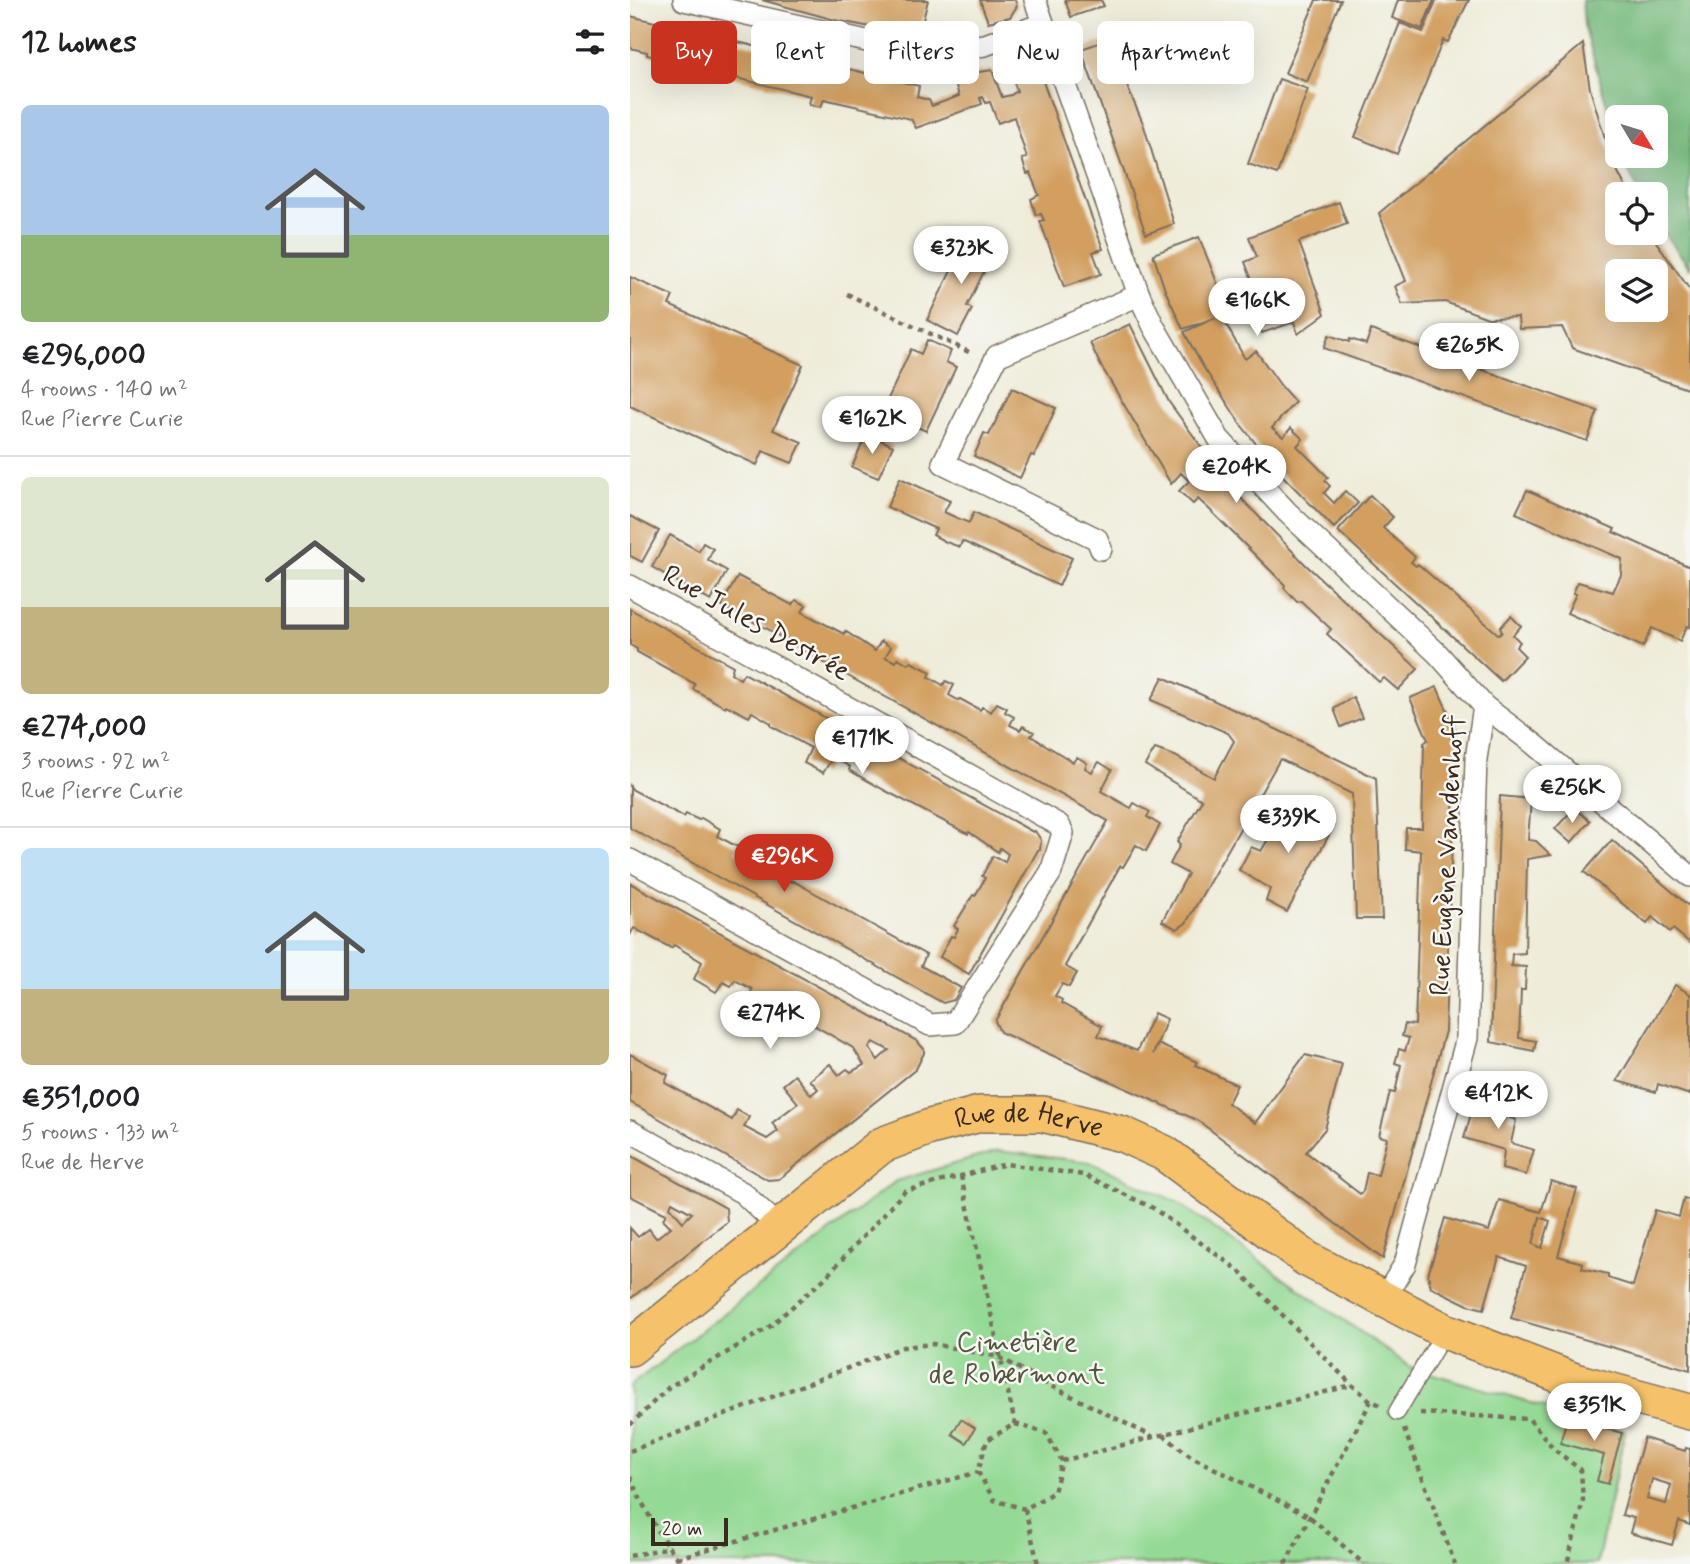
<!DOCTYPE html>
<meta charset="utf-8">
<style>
:root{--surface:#fff;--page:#f2f2f2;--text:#202124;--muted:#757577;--line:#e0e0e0;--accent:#c8321e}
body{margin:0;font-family:Mynerve,sans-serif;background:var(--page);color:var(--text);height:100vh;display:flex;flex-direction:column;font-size:26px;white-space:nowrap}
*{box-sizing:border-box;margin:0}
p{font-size:23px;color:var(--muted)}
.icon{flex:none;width:38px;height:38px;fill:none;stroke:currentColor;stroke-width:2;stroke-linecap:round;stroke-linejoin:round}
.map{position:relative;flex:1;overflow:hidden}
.side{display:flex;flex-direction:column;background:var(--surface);width:630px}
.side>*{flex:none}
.top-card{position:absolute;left:21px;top:21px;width:665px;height:63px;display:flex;gap:14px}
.needle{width:46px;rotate:128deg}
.tools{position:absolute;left:975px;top:105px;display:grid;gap:14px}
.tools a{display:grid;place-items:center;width:63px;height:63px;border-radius:10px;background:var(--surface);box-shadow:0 7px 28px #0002;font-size:35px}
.scale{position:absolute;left:21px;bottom:18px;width:77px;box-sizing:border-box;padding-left:7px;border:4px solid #3b2a1e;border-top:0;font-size:19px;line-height:24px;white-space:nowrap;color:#3b2a1e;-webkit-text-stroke:5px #f6f6f2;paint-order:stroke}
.price{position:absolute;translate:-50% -60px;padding:0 16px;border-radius:24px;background:#fff;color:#222;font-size:23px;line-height:46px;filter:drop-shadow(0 2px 4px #0008)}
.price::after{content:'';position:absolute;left:50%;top:42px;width:21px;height:16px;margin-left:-10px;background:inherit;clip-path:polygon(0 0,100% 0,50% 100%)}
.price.on{background:var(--accent);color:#fff}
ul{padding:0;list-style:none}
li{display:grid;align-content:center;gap:14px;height:371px;padding:0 21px}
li+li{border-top:2px solid var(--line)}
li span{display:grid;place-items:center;height:217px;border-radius:10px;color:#555}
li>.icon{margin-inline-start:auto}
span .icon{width:126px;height:126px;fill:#fffc;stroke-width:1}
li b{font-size:30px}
h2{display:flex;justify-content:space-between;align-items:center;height:84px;padding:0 21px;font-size:30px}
.tag{padding:0 24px;border-radius:10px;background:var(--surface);box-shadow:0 7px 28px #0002;font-size:24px;line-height:63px}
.tag.on{background:var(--accent);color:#fff}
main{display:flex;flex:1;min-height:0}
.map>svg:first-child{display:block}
.green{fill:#94da94;stroke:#688259;stroke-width:2}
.forest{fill:#77ba7e;stroke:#59724e;stroke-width:2}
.building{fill:#d29f5f;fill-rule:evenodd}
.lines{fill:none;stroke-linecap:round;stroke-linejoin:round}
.pedestrian-casing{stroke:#7a6e5f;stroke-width:19}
.minor-casing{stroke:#7a6e5f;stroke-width:24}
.primary-casing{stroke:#7a6e5f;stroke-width:38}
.path{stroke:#7a6e5f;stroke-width:4.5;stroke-dasharray:5 5;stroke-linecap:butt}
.pedestrian{stroke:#fff;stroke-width:16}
.minor{stroke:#fff;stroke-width:21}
.primary{stroke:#f5c16b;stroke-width:35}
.labels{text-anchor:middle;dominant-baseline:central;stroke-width:5;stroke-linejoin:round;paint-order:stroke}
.street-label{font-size:28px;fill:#3b2a1e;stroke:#f6f6f2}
.park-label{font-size:28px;fill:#51563c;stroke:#f6f6f2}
</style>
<main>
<section class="side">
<h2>12 homes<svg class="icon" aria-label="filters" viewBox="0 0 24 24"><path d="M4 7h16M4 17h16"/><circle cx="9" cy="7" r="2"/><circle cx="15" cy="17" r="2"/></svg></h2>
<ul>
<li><span style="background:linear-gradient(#a9c7e8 60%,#8fb573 0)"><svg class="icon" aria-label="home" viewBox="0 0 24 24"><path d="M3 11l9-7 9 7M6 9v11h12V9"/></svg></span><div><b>€296,000</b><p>4 rooms · 140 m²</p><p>Rue Pierre Curie</p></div></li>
<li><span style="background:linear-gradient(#dfe7d0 60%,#c2b280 0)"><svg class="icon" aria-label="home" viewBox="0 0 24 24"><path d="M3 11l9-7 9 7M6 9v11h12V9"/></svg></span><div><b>€274,000</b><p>3 rooms · 92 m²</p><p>Rue Pierre Curie</p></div></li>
<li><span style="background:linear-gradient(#bfe0f5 65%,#c2b280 0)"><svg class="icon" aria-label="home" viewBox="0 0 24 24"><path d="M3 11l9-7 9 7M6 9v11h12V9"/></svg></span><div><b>€351,000</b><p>5 rooms · 133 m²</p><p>Rue de Herve</p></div></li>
</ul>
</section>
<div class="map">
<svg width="1060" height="1564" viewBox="0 0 1060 1564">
<rect width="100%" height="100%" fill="#f6f6f2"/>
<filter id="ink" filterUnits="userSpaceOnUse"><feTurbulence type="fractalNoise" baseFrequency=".0143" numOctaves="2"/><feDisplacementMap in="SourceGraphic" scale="14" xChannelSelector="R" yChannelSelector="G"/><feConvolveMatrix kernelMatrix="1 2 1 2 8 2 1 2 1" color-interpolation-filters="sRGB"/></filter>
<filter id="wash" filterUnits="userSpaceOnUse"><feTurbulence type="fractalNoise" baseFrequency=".00686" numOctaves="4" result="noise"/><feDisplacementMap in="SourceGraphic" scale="28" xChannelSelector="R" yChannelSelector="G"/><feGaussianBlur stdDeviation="1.57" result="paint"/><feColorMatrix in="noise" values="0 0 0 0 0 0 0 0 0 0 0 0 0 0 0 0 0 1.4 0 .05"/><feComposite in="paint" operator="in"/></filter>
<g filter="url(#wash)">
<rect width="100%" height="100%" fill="#efecd9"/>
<!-- green -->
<path class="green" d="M368 1151 460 1162 547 1202 780 1367 995 1431 967 1564H0V1386L266 1181Z"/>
<!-- forest -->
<path class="forest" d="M952 0H1060V268L1026 222V194H1010L991 156H1026V117H987V140L954 25Z"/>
<g id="blocks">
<!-- building -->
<g class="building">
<path d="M132 0H298L290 32H266L205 20Z"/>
<path d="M350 0H385L387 6 380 17 358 22Z"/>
<path d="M435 0H471L474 6 441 17Z"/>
<path d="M686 0H711L677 82 655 73Z"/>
<path d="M768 0H804L792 29 762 18Z"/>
<path d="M806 0H839L818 42 813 40 767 154 725 137 770 23 793 32Z"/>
<path d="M0 16 289 86 287 97 299 100 302 106 329 96 323 76 362 70 372 97 381 95 387 91 378 67 401 61 407 65 473 249 463 252 471 274 434 287 410 221 414 220 411 214 406 215 401 199 409 195 400 173 397 174 392 159 397 158 384 117 368 123 360 102 356 103 353 97 350 98 352 104 286 128 281 119 194 99 191 107 179 104 181 96 102 77V75L17 55V52L0 48Z"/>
<path d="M483 38 500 82 496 84 513 123 544 224 516 234 451 49Z"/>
<path d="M953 44 960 89 974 135 988 172 999 194H987V233H1020L1060 290V390L942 348 932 327 889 329 888 317 858 318 815 302 772 304 765 286 776 281 749 213ZM987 271H1026V310H987Z"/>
<path d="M649 79 678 89 647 174 618 164Z"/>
<path d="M709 202 717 224 669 242 695 314 668 334 664 322 632 333 622 303 596 314 601 323 597 326 615 359 626 351 651 386 665 402 642 428 653 437 661 428 673 439 667 446 698 477 695 481 700 486 694 493 704 503 715 491 728 503 704 528 646 469 612 426 572 365 554 332 585 318 553 329 535 290 523 254 569 237 594 300 625 288 615 262 627 257 619 237Z"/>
<path d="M339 234 366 247 337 306 342 309 328 336 297 320Z"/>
<path d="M0 277 43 296 39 305 173 365 143 430 172 442 162 463 133 451 127 465 0 406Z"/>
<path d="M500 324 539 402 602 489 676 565 788 669 768 690 754 678 749 682 697 634 701 629 671 601 667 602 654 588 655 585 580 510 568 499 563 504 549 491 559 481 551 473 541 484 470 364 460 343Z"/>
<path d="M741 330 968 411 957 441 694 348 699 335 719 342 720 339 736 344Z"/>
<path d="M297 340 321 351 316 362 326 367 296 431 285 426 281 436 257 426 261 416 252 412 281 349 291 354Z"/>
<path d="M382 388 426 408 404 456 401 455 390 478 344 456 354 433 359 435Z"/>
<path d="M237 433 263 446 248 478 222 467Z"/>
<path d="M270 478 320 501 314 512 327 518 339 523 344 512 442 558 429 586 332 541 330 547 316 542 303 535 306 529 257 507Z"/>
<path d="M897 490 985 529 983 532 1060 567V627L1057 626 1050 641 1022 628 1013 647 937 613 946 594 943 593 948 582 983 592 991 575 992 559 886 513Z"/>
<path d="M740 495 763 517 753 528 785 557 781 562 786 566 788 564 869 635 872 632 870 628 881 616 891 626 883 635 890 642 886 647 895 656 871 681 708 531Z"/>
<path d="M0 516 29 531 12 562 0 556Z"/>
<path d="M40 535 69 551 73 543 83 549 78 560 97 571 81 601 22 567Z"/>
<path d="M108 576 162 605 166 600 176 605 172 612 214 634 215 631 245 651 251 641 261 647 255 657 266 662 268 658 278 664 281 662 301 672 299 677 313 685 316 681 324 685 319 695 328 700 330 699 350 710 352 707 361 712 367 703 377 708 375 712 384 717 380 725 390 730 393 726 404 732 401 736 443 762 447 757 457 763 455 768 462 772 469 762 482 770 471 791 501 808 504 803 520 812 517 817 530 825 516 851 506 845 493 867 490 866 435 966 447 973 439 987 432 984 425 996 432 1000 431 1003 472 1026 468 1036 507 1051 524 1013 537 1019 523 1054 528 1044 567 1062 565 1065 607 1085 598 1103 625 1123 675 1055 712 1064 695 1129 676 1152 730 1194 733 1191 737 1173 748 1175 757 1138 749 1136 760 1092 765 1093 771 1065 765 1063 769 1049 775 1051 779 1038 772 1036 775 1024 785 1025 791 851 775 849 776 828H792L794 743 798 740 780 698 807 687 826 730 815 1031 753 1259 567 1120 370 1032 365 1021 478 821 175 652 136 628 91 606Z"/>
<path d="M0 609 103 666 101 673 110 679 114 673 403 832 405 831 411 840 410 850H408L339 974 310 957 321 936 324 937 328 929 324 926 343 895 345 896 355 878 352 876 363 856 375 862 378 854 370 848 368 852 339 832 338 834 256 791 219 770 220 767 203 757 193 773 174 763 181 748 141 726V723L122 712 119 717 96 705 95 707 63 689 65 684 7 652V649L0 645Z"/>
<path d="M533 677 650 731 746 778 752 919H726L722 794 650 759 556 923 547 929 532 921 558 874 540 864 550 845 547 842 572 800 515 765 525 749 545 756 584 778 604 741 598 733 521 700Z"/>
<path d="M723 697 732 718 711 727 704 709Z"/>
<path d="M0 786 3 790 54 817 56 814 69 820 71 818 90 829 87 836 108 847 105 852 162 882 163 881 296 955 291 966 331 988 324 1000 313 1003 0 828Z"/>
<path d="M870 796 901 799 898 840 906 841 921 855 897 859 895 953 882 954 881 966 896 967 895 990H891L889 1038 906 1041 904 1051 861 1042Z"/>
<path d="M661 802 704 826 657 912 636 901 640 889 609 870 621 847 631 851Z"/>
<path d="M944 808 960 821 941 843 925 829Z"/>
<path d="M982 840 1060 907V943L1043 929 1040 932 1022 917 1017 924 954 872Z"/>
<path d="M0 883 287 1041 294 1049V1053L286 1069 149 1179 138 1180 0 1102V1054L38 1075 35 1083 95 1116 102 1120 107 1110 119 1117 114 1127 137 1139 148 1131 142 1123 168 1103 153 1085 165 1075 181 1095 188 1089 180 1080 200 1064 209 1075 217 1069 221 1072 234 1065 223 1048 144 1002 143 1004 121 993 122 989 105 980 101 986 93 982 86 992 64 979 72 962 44 945 41 948 4 928 0 935ZM243 1042 259 1050 248 1060 239 1048Z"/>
<path d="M1045 985 1060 994V1095L1028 1084 1026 1092 987 1081Z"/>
<path d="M848 1090 882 1100 878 1117 886 1120 881 1143 904 1150 896 1175 872 1169 874 1150 834 1138Z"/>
<path d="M0 1155 96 1208 97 1222 0 1299V1228L8 1237 19 1229 26 1238 41 1227 33 1219 36 1214 0 1196ZM42 1202 62 1213 53 1222 40 1207Z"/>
<path d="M921 1181 947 1189 928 1256 953 1263 952 1268 978 1274V1278L1003 1286 1025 1210 1049 1217 1054 1198 1060 1200V1370L881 1318 896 1266 869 1257 854 1309 838 1305 801 1287 798 1275 815 1218 859 1231 869 1200 911 1212ZM910 1217 920 1221 912 1248 903 1244Z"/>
<path d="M937 1418 992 1433 978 1484 967 1481 974 1455 930 1443Z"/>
<path d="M331 1419 345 1428 336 1443 322 1434Z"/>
<path d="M1014 1438 1055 1451 1056 1448 1060 1449V1525L1049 1521 1042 1545 1000 1533 1004 1518 992 1515ZM1022 1479 1041 1485 1036 1504 1017 1499Z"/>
</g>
</g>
</g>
<g filter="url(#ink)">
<use href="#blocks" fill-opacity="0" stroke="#7a6e5f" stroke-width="2"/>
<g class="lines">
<defs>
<path id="pedestrian" d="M767 1412 815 1331"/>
<g id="minor">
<path d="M54 0 290 53 355 45 412 24"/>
<path d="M405 0 509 295 524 327 589 439 657 512 808 654 854 706 904 744 1060 876"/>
<path d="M471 549 467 539 313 463 367 356 509 295"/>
<path d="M0 586 429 825 433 833 421 872 325 1023 300 1025 0 860"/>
<path d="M0 1131 113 1193 149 1227"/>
<path d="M753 1300 775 1264 837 1038 846 759 854 706"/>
</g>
<g id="primary">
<path id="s1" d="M0 1348 252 1145 300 1127 350 1114H413L492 1134 534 1153 677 1259 815 1331 945 1381 1060 1412"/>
</g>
</defs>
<!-- pedestrian casing -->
<use href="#pedestrian" class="pedestrian-casing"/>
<!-- minor casing -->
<use href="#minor" class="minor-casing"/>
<!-- primary casing -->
<use href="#primary" class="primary-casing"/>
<!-- path -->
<g class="path">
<path d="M217 294 343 354"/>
<path d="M331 1176 385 1424"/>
<path d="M790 1413 899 1419 925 1450 951 1470 953 1501 937 1564"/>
<path d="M385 1424 416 1433 432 1461 424 1492 395 1509 364 1500 348 1472 357 1440Z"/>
<path d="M0 1425 39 1387 138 1328 195 1278 275 1191 376 1164 454 1175 523 1208 608 1270 722 1385 741 1401 751 1405"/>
<path d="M774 1429 825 1564"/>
<path d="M533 1435 562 1457 680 1517 734 1564"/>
<path d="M0 1451 273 1347 303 1344 369 1357 417 1384 523 1437"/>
<path d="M432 1461 722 1385"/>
<path d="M0 1477C9 1498 36 1551 54 1564"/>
<path d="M395 1509 408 1564"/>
<path d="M0 1556 40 1547"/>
<path d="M47 1558 348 1472"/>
<path d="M655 1564 741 1401"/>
</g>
<!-- pedestrian -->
<use href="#pedestrian" class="pedestrian"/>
<!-- minor -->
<use href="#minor" class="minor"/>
<!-- primary -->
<use href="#primary" class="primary"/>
</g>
</g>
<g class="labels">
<!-- street labels -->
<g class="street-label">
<text transform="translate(126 624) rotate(29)">Rue Jules Destrée</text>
<text transform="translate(818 855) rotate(-87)">Rue Eugène Vandenhoff</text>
<text stroke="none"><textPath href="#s1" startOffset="476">Rue de Herve</textPath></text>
</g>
<!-- park labels -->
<g class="park-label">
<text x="387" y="1343">Cimetière<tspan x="387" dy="32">de Robermont</tspan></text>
</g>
</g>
</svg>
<div class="tools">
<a><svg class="needle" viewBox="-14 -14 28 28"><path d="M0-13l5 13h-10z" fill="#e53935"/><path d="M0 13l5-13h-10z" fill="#757577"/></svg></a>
<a><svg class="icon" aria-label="locate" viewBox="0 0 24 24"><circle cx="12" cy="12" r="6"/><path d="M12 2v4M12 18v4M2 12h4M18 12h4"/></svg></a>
<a><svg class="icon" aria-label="layers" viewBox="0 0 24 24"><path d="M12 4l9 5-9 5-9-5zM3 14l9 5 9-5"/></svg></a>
</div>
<div class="scale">20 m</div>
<b class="price" style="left:331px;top:286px">€323K</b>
<b class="price" style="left:627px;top:338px">€166K</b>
<b class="price" style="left:839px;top:383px">€265K</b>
<b class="price" style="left:242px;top:456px">€162K</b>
<b class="price" style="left:606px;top:505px">€204K</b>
<b class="price" style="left:232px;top:776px">€171K</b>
<b class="price" style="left:942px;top:825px">€256K</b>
<b class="price" style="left:658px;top:855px">€339K</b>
<b class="price on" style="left:154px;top:894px">€296K</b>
<b class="price" style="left:140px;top:1051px">€274K</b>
<b class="price" style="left:868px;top:1131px">€412K</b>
<b class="price" style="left:964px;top:1443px">€351K</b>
<div class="top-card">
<a class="tag on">Buy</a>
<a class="tag">Rent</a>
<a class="tag">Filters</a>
<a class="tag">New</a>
<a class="tag">Apartment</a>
</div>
</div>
</main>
